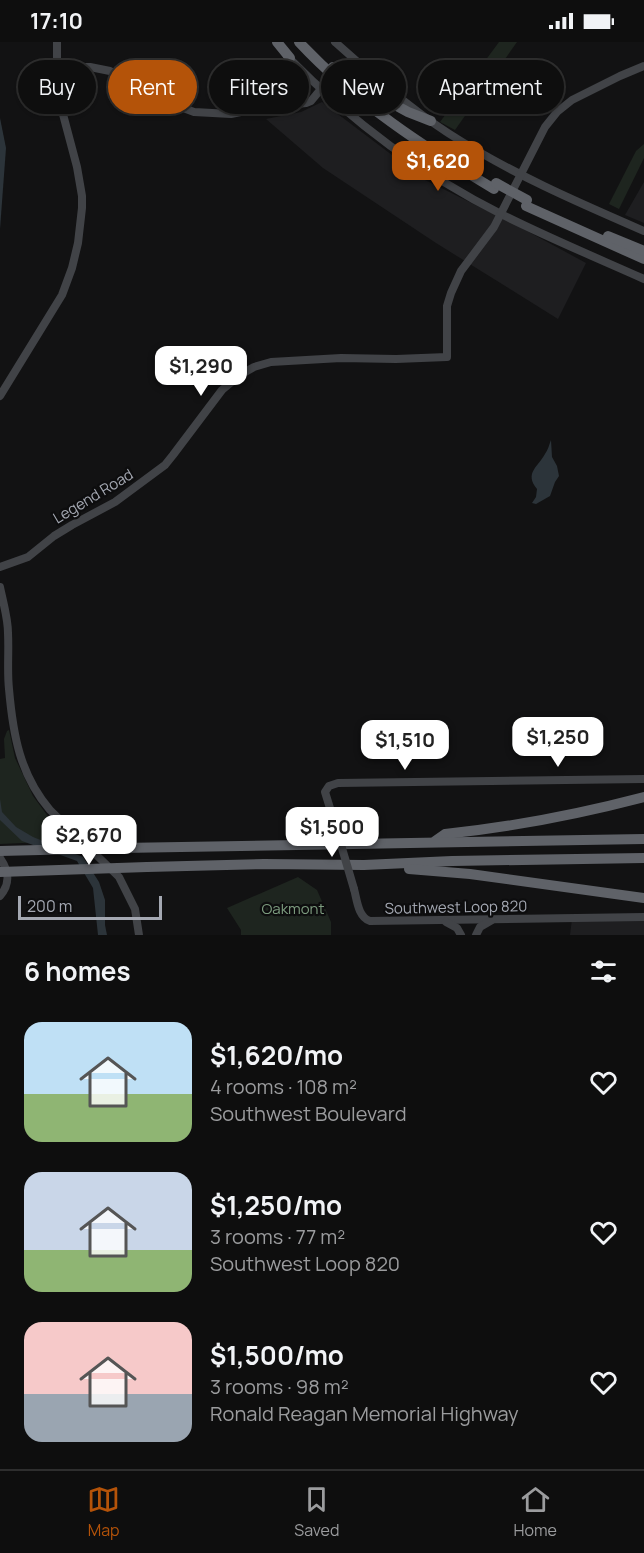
<!DOCTYPE html>
<meta charset="utf-8">
<style>
:root{--surface:#0e0e0e;--page:#171717;--text:#f1f3f6;--muted:#9b9c9e;--line:#2e2e2e;--accent:#b45309}
body{margin:0;font-family:Manrope,sans-serif;background:var(--page);color:var(--text);height:100vh;display:flex;flex-direction:column;font-size:22px;white-space:nowrap}
*{box-sizing:border-box;margin:0}
p{font-size:20px;color:var(--muted)}
.icon{flex:none;width:33px;height:33px;fill:none;stroke:currentColor;stroke-width:2;stroke-linecap:round;stroke-linejoin:round}
.map{position:relative;height:893px;overflow:hidden}
.panel{display:flex;flex-direction:column;background:var(--surface);flex:1}
.panel>*{flex:none}
.hud{position:absolute;left:18px;top:18px;width:609px;height:54px;display:flex;gap:12px}
.scale{position:absolute;left:18px;bottom:15px;width:144px;box-sizing:border-box;padding-left:6px;border:3px solid #a4a8b2;border-top:0;font-size:16px;line-height:21px;white-space:nowrap;color:#a4a8b2;-webkit-text-stroke:4px #0d0d0e;paint-order:stroke}
.price{position:absolute;translate:-50% -51px;padding:0 14px;border-radius:12px;background:#fff;color:#222;font-size:20px;line-height:39px;filter:drop-shadow(0 2px 3px #0008)}
.price::after{content:'';position:absolute;left:50%;top:36px;width:18px;height:14px;margin-left:-9px;background:inherit;clip-path:polygon(0 0,100% 0,50% 100%)}
.price.current{background:var(--accent);color:#fff}
ul{padding:0;list-style:none}
li{display:flex;align-items:center;gap:18px;height:150px;padding:0 24px}
li span{display:grid;place-items:center;flex:none;width:168px;height:120px;border-radius:18px;color:#555}
li>.icon{margin-inline-start:auto}
span .icon{width:72px;height:72px;fill:#fffc;stroke-width:1}
li b{font-size:26px}
h2{display:flex;justify-content:space-between;align-items:center;height:72px;padding:0 24px;font-size:26px}
.tag{padding:0 21px;border-radius:27px;background:var(--surface);box-shadow:0 2px 4px #0004,0 0 0 2px var(--line);font-size:21px;line-height:54px}
.tag.current{background:var(--accent);color:#fff}
.status{display:flex;justify-content:space-between;align-items:center;height:42px;padding:0 30px;background:var(--surface);direction:ltr}
.status svg{height:16px;fill:currentColor}
.menu{display:flex;justify-content:space-around;align-items:center;height:84px;border-top:2px solid var(--line);background:var(--surface);font-size:16px;color:var(--muted)}
.menu a{display:grid;justify-items:center;gap:3px}
.menu .current{color:var(--accent)}
.map>svg:first-child{display:block}
.built{fill:#1e1e20}
.green{fill:#1e251f}
.water{fill:#2c343a}
.lines{fill:none;stroke-linecap:round;stroke-linejoin:round}
.secondary{stroke:#414347;stroke-width:8}
.highway{stroke:#5f6268;stroke-width:10}
.secondary-bridge{stroke:#414347;stroke-width:8}
.highway-bridge{stroke:#5f6268;stroke-width:10}
.labels{text-anchor:middle;dominant-baseline:central;stroke-width:4.5;stroke-linejoin:round;paint-order:stroke}
.street-label{font-size:15px;fill:#a4a8b2;stroke:#0d0d0e}
.park-label{font-size:15px;fill:#7d9c7f;stroke:#0d0d0e}
</style>
<div class="status"><b>17:10</b><svg viewBox="0 0 49 12"><path d="M0 12V9h3v3zM5 12V6h3v6zM10 12V3h3v9zM15 12V0h3v12zM26 1h20v11H26zM47 4h2v5h-2z"/></svg></div>
<div class="map">
<svg width="644" height="893" viewBox="0 0 644 893">
<rect width="100%" height="100%" fill="#121213"/>
<!-- built -->
<g class="built">
<path d="M322 60 425 138 516 183 586 221 558 277 436 201 323 126 266 77 301 70Z"/>
<path d="M644 140V181L625 173Z"/>
<path d="M644 875V893H570L572 877Z"/>
</g>
<!-- green -->
<g class="green">
<path d="M499 0H517L455 88 440 80Z"/>
<path d="M644 102V116L619 167 609 162 636 109Z"/>
<path d="M9 688 15 716 33 754 55 784 68 795 69 799 0 802V717L5 716 4 697 7 689Z"/>
<path d="M298 835 317 848 331 880V893H241V888L227 866Z"/>
</g>
<!-- water -->
<g class="water">
<path d="M0 76 6 106 0 187Z"/>
<path d="M551 398 552 415 557 424 559 434 555 440 550 454 536 462 532 461 536 455 537 447C524 431 538 425 545 412 548 408 549 403 551 398Z"/>
<path d="M0 757 2 770 16 785 33 795 83 815 99 840 105 858V883L107 893H98L93 846 77 819 22 799 0 778Z"/>
</g>
<g class="lines">
<!-- secondary -->
<g class="secondary">
<path d="M335 0C371 32 408 65 448 91 510 131 577 160 644 189"/>
<path d="M287 14C349 77 423 133 503 173 549 196 597 216 644 237"/>
<path d="M57 25H90L110 29 170 61 194 70 231 72 260 66 306 61 311 59 321 47"/>
<path d="M0 354 62 253 72 226 78 201 82 166V154L77 125 60 61 57 25V0"/>
<path d="M0 525 28 515 54 494 72 483 115 460 165 423 173 413 222 348 240 333 254 325 271 320 341 316 396 317 447 315V264L451 251 461 229 494 185 545 85 557 70 572 58 620 34 644 24"/>
<path d="M0 545C3 560 8 576 8 591 9 610 7 629 9 647 13 693 20 733 50 768L119 835 135 867 139 893"/>
<path d="M334 779 325 750 329 744 338 741 644 737"/>
<path d="M0 816C9 829 11 841 0 854"/>
<path d="M354 847C357 858 358 875 370 879L644 875"/>
<path d="M446 880 457 886 461 893"/>
<path d="M476 893 480 885 492 878"/>
</g>
<!-- highway -->
<g class="highway">
<path d="M277 0 290 16"/>
<path d="M299 0C355 60 424 105 494 147"/>
<path d="M333 25 342 27 386 58 408 70 431 79"/>
<path d="M526 164 644 217"/>
<path d="M608 194 644 209"/>
<path d="M435 799 445 792C512 785 579 772 644 755"/>
<path d="M121 806 644 797"/>
<path d="M147 825 264 822 364 823 452 819 644 816"/>
<path d="M409 827 470 832 644 856"/>
</g>
<!-- secondary-bridge -->
<path class="secondary-bridge" d="M334 779 354 847"/>
<!-- highway-bridge -->
<g class="highway-bridge">
<path d="M496 141 527 158"/>
<path d="M0 809 121 806"/>
<path d="M0 830 147 825"/>
</g>
</g>
<g class="labels">
<!-- street labels -->
<g class="street-label">
<text transform="translate(93 454) rotate(-31)">Legend Road</text>
<text transform="translate(456 865) rotate(-1)">Southwest Loop 820</text>
</g>
<!-- park labels -->
<g class="park-label">
<text x="293" y="866">Oakmont</text>
</g>
</g>
</svg>
<div class="scale">200 m</div>
<b class="price current" style="left:438px;top:150px">$1,620</b>
<b class="price" style="left:201px;top:355px">$1,290</b>
<b class="price" style="left:558px;top:726px">$1,250</b>
<b class="price" style="left:405px;top:729px">$1,510</b>
<b class="price" style="left:332px;top:816px">$1,500</b>
<b class="price" style="left:89px;top:824px">$2,670</b>
<div class="hud">
<a class="tag">Buy</a>
<a class="tag current">Rent</a>
<a class="tag">Filters</a>
<a class="tag">New</a>
<a class="tag">Apartment</a>
</div>
</div>
<section class="panel">
<h2>6 homes<svg class="icon" aria-label="filters" viewBox="0 0 24 24"><path d="M4 7h16M4 17h16"/><circle cx="9" cy="7" r="2"/><circle cx="15" cy="17" r="2"/></svg></h2>
<ul>
<li><span style="background:linear-gradient(#bfe0f5 60%,#8fb573 0)"><svg class="icon" aria-label="home" viewBox="0 0 24 24"><path d="M3 11l9-7 9 7M6 9v11h12V9"/></svg></span><div><b>$1,620/mo</b><p>4 rooms · 108 m²</p><p>Southwest Boulevard</p></div><svg class="icon" aria-label="heart" viewBox="0 0 24 24"><path d="M12 20l-8-8c-3-5 5-10 8-4 3-6 11-1 8 4z"/></svg></li>
<li><span style="background:linear-gradient(#c9d6e8 65%,#8fb573 0)"><svg class="icon" aria-label="home" viewBox="0 0 24 24"><path d="M3 11l9-7 9 7M6 9v11h12V9"/></svg></span><div><b>$1,250/mo</b><p>3 rooms · 77 m²</p><p>Southwest Loop 820</p></div><svg class="icon" aria-label="heart" viewBox="0 0 24 24"><path d="M12 20l-8-8c-3-5 5-10 8-4 3-6 11-1 8 4z"/></svg></li>
<li><span style="background:linear-gradient(#f6c9c9 60%,#9aa5b1 0)"><svg class="icon" aria-label="home" viewBox="0 0 24 24"><path d="M3 11l9-7 9 7M6 9v11h12V9"/></svg></span><div><b>$1,500/mo</b><p>3 rooms · 98 m²</p><p>Ronald Reagan Memorial Highway</p></div><svg class="icon" aria-label="heart" viewBox="0 0 24 24"><path d="M12 20l-8-8c-3-5 5-10 8-4 3-6 11-1 8 4z"/></svg></li>
</ul>
</section>
<nav class="menu">
<a class="current"><svg class="icon" aria-label="map" viewBox="0 0 24 24"><path d="M3 6l6-2 6 2 6-2v14l-6 2-6-2-6 2zM9 4v14M15 6v14"/></svg>Map</a>
<a><svg class="icon" aria-label="saved" viewBox="0 0 24 24"><path d="M7 4h10v16l-5-4-5 4z"/></svg>Saved</a>
<a><svg class="icon" aria-label="home" viewBox="0 0 24 24"><path d="M3 11l9-7 9 7M6 9v11h12V9"/></svg>Home</a>
</nav>
